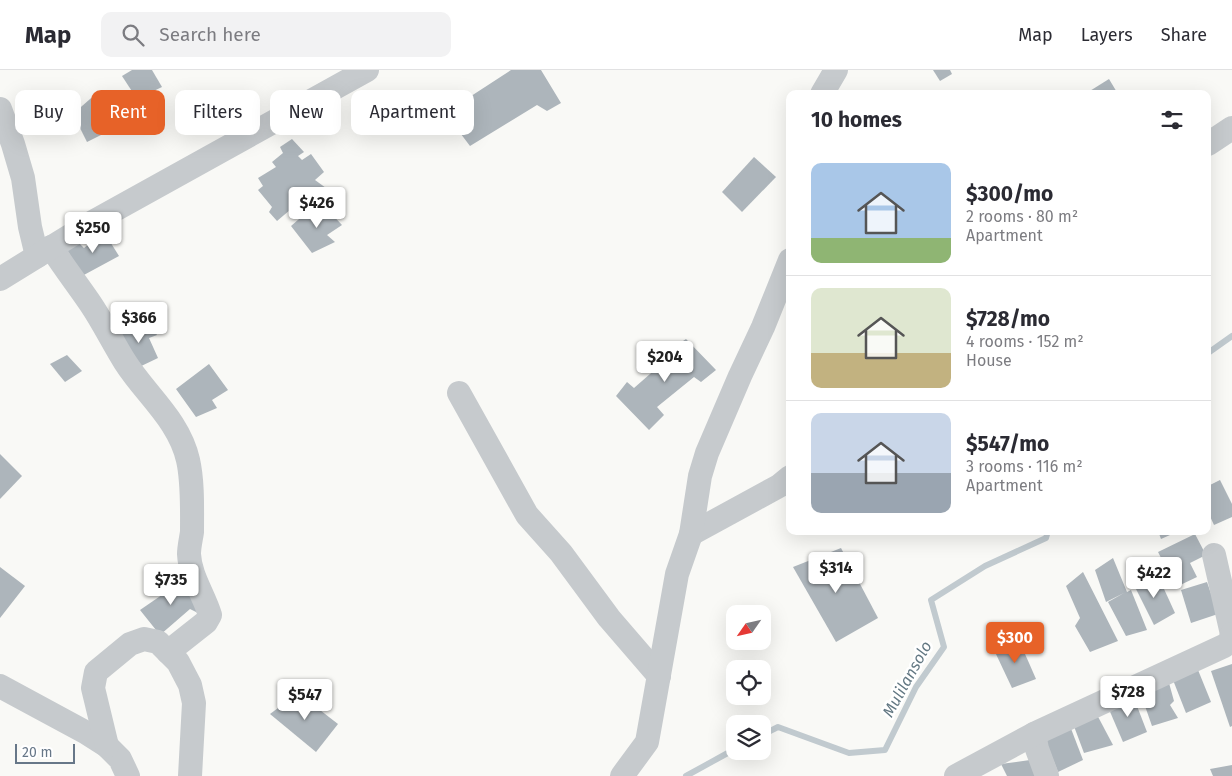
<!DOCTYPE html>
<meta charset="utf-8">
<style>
:root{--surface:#fff;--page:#f2f2f3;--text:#2b2b33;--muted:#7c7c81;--line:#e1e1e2;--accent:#e76228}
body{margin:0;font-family:"Fira Sans",sans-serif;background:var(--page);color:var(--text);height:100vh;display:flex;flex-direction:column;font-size:19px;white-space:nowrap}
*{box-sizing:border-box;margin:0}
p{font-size:16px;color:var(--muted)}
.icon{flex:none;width:28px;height:28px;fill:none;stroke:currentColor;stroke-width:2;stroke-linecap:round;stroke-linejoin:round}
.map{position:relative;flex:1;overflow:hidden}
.details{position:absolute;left:786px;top:20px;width:425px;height:445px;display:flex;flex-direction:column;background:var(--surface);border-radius:10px;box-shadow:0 5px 20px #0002}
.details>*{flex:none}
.hud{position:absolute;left:15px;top:20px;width:475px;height:45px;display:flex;gap:10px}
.needle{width:32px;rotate:236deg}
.buttons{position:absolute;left:726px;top:535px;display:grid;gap:10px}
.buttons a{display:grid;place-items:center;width:45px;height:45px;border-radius:10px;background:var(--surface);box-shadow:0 5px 20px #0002;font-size:25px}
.scale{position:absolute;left:15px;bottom:12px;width:60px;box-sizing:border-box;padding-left:5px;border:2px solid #677788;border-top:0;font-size:14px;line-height:18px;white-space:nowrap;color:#677788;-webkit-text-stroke:4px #fff;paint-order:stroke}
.price{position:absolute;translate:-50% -42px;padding:0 11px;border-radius:5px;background:#fff;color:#222;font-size:16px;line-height:32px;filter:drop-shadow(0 1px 2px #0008)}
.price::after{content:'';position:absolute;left:50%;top:30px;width:15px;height:11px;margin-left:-8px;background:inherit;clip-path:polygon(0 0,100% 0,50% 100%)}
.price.on{background:var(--accent);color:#fff}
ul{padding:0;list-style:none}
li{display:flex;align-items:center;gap:15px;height:125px;padding:0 25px}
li+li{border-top:1px solid var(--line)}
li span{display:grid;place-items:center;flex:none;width:140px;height:100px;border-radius:10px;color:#555}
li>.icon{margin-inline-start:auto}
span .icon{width:60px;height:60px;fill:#fffc;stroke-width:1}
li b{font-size:21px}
h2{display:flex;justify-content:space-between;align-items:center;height:60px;padding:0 25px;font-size:21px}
.pill{padding:0 18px;border-radius:10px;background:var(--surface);box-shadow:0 5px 20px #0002;font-size:18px;line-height:45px}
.pill.on{background:var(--accent);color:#fff}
header{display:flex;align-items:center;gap:30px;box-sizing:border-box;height:70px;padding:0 25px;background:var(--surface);border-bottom:1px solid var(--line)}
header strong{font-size:24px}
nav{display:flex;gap:28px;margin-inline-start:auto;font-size:18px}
.search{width:350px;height:45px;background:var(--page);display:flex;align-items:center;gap:12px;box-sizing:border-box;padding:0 18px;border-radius:10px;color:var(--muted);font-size:19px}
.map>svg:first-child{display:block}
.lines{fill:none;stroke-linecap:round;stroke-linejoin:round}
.stream{stroke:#c1cacf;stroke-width:6}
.building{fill:#adb5bb}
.street{stroke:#c6cacd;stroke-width:24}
.labels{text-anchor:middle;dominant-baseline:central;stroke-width:5;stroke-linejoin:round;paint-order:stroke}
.water-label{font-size:16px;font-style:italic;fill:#637883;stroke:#fff}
</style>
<header>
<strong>Map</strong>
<div class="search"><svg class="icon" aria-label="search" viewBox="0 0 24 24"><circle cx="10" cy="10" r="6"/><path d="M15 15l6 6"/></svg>Search here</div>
<nav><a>Map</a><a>Layers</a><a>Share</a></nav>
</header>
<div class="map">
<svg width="1232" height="706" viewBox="0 0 1232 706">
<rect width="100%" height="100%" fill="#f9f9f6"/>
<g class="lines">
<!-- stream -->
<g class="stream">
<path d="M1208 283 1232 266"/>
<path d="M762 665 778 657 849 683 885 680 916 617 944 577 931 530 985 496 1046 468 1048 461"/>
<path d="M686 706 735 679"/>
</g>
</g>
<!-- building -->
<g class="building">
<path d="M132 0H152L162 17 137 29 122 6Z"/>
<path d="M511 0H541L561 33 547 41 537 35 470 76 445 43Z"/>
<path d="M933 0H950L952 4 940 11Z"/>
<path d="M1109 9 1118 24H1085Z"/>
<path d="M98 22 119 56 87 72 73 44Z"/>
<path d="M292 69 304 82 298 86 302 90 311 84 324 102 315 110 326 118 312 127 316 133 303 141 297 134 277 151 269 142 272 137 258 120 263 116 258 108 276 97 272 92 283 83 280 77Z"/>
<path d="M754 87 776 107 742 142 722 122Z"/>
<path d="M325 137 342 155 327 165 335 172 312 183 291 156 306 143 309 146Z"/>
<path d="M104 162 119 186 82 206 66 178 79 173 84 178Z"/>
<path d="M146 247 157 265 149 268 158 288 135 299 116 268Z"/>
<path d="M686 269 716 300 701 312 694 307 657 337 664 345 649 360 616 326 627 312 634 318 674 283 671 279Z"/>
<path d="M67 285 82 301 65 312 50 294Z"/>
<path d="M209 294 228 320 212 330 217 338 196 347 176 319Z"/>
<path d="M0 384 22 406 0 429Z"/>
<path d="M1220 410 1232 434V447L1214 455 1208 442V416Z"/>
<path d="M1158 461H1179L1161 469Z"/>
<path d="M1195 464 1206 485 1190 493 1197 507 1176 517 1158 482Z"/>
<path d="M841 478 878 548 836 572 793 497Z"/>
<path d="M1113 488 1127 522 1131 520 1147 560 1126 566 1108 532 1124 523 1106 532 1095 500Z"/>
<path d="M0 497 25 516 0 548Z"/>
<path d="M1083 502 1118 571 1090 582 1075 556 1080 548 1066 516Z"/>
<path d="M177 506 205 538 198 543 190 539 160 565 140 540 172 518 170 513Z"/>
<path d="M1159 508 1175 543 1154 555 1131 509Z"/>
<path d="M1207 512 1218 544 1191 553 1181 520Z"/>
<path d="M1018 568 1036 609 1012 618 995 582Z"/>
<path d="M1232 594V656L1230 657 1211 601Z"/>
<path d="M1196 595 1211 632 1186 643 1173 610Z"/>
<path d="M1169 613 1174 631 1170 635 1178 648 1152 656 1139 619Z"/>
<path d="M298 623 338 654 316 682 270 644Z"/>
<path d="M1132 623 1147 662 1123 672 1108 637Z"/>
<path d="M1095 641 1113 675 1084 683 1072 651Z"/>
<path d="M1070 656 1083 690 1058 702 1043 664Z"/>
<path d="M1030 690 1036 706H1007L1001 694Z"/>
<path d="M1232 695V706H1213L1210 699Z"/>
</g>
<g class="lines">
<!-- street -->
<g class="street">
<path d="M822 24 836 0"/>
<path d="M0 39 13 74 23 108 30 157 37 186"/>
<path d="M1208 74 1232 58"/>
<path d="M51 177C63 196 77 214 90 233 103 252 113 273 125 292 146 325 179 350 188 390 193 412 192 439 192 462 191 469 189 477 189 484 190 506 204 525 210 545L206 552 168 582"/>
<path d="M0 209 91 153 367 0"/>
<path d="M459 323 527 445 561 483 609 548 659 606"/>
<path d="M691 464 779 416 790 407"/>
<path d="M1214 485 1232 564"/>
<path d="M0 616 85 662 107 676 120 689 128 706"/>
<path d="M1034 664 1037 679 1047 706"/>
<path d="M107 676 93 618 96 602 130 574 144 569 158 572 178 592 190 615 194 633 190 706"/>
<path d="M622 706 647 672 677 504 691 464 700 406 707 383 740 306 763 257 790 190"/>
<path d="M956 706 1034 664 1224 576 1230 572 1232 564"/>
</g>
</g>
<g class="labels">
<!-- water labels -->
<g class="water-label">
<text transform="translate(907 609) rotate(-61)">Mulilansolo</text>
</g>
</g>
</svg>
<div class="buttons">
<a><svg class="needle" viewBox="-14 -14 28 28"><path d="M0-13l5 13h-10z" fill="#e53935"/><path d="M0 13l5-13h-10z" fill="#7c7c81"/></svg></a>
<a><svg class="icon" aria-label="locate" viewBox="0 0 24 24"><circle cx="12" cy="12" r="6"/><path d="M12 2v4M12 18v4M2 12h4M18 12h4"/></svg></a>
<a><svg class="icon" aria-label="layers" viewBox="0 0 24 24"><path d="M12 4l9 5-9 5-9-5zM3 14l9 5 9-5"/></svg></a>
</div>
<div class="scale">20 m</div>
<b class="price" style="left:317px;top:159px">$426</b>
<b class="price" style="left:93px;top:184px">$250</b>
<b class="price" style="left:139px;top:274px">$366</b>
<b class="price" style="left:665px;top:313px">$204</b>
<b class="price" style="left:836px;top:524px">$314</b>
<b class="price" style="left:1154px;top:529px">$422</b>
<b class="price" style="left:171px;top:536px">$735</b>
<b class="price on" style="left:1015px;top:594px">$300</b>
<b class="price" style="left:1128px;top:648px">$728</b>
<b class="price" style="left:305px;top:651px">$547</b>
<div class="hud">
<a class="pill">Buy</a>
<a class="pill on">Rent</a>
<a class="pill">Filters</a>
<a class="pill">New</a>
<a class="pill">Apartment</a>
</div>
<section class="details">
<h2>10 homes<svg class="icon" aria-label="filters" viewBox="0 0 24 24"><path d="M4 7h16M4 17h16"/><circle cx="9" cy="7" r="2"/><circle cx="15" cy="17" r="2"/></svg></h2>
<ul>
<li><span style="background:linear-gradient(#a9c7e8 75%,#8fb573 0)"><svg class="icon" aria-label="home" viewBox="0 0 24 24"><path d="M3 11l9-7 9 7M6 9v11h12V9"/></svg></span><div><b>$300/mo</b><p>2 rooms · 80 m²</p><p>Apartment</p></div></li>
<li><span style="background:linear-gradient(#dfe7d0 65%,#c2b280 0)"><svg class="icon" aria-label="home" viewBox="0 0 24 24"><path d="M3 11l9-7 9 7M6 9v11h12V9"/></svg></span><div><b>$728/mo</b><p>4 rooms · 152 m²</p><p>House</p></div></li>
<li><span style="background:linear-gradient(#c9d6e8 60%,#9aa5b1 0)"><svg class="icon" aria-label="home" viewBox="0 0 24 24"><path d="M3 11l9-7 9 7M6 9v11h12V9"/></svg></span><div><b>$547/mo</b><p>3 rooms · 116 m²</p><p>Apartment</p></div></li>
</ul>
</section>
</div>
